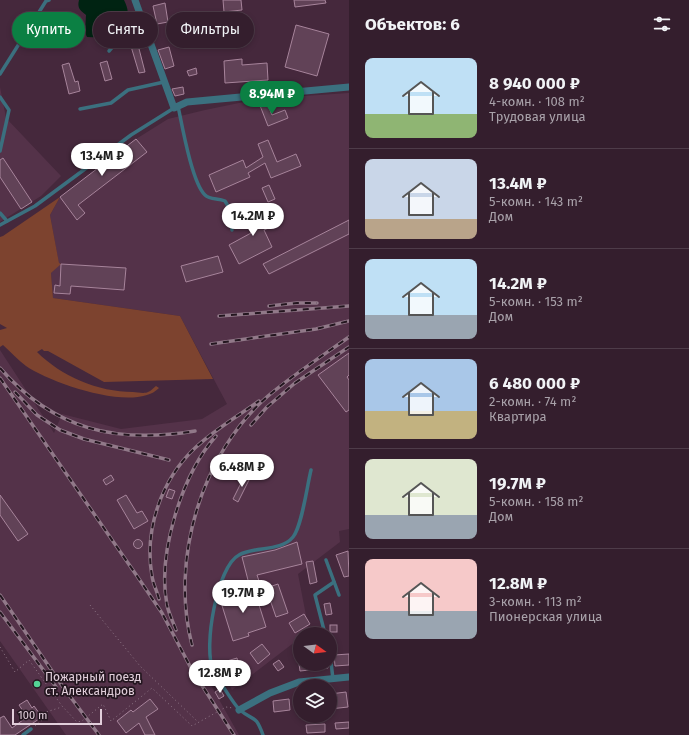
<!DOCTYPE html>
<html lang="ru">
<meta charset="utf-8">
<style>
:root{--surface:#341e2d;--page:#3c2735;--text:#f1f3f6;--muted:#a9a2aa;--line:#4e3c49;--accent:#0b8043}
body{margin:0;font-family:"Fira Sans",sans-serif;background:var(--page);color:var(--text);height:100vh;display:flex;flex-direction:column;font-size:15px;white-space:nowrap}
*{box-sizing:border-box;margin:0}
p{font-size:13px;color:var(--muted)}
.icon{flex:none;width:22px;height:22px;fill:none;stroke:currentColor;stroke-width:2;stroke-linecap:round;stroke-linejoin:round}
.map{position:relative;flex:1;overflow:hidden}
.side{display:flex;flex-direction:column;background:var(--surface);width:340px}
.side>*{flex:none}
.hud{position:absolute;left:12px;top:12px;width:277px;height:36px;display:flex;gap:8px}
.needle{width:26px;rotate:105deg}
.fabs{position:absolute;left:293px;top:627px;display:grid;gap:8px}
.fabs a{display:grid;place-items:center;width:44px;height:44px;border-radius:50%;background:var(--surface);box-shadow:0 2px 6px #0003,0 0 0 1px var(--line);font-size:20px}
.scale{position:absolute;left:12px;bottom:10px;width:90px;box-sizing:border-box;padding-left:4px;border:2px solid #e2cfdb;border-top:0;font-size:11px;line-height:14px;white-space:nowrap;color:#e2cfdb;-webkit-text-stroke:3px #23161f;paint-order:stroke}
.price{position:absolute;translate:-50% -34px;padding:0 9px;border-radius:14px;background:#fff;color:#222;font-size:13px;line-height:26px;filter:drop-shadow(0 1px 2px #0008)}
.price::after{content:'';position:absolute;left:50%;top:24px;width:12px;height:9px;margin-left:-6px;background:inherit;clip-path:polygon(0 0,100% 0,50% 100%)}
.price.on{background:var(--accent);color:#fff}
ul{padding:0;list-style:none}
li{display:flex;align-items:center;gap:12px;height:100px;padding:0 16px}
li+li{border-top:1px solid var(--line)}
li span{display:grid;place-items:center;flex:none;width:112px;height:80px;border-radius:8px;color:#555}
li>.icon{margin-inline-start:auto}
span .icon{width:48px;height:48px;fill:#fffc;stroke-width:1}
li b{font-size:17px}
h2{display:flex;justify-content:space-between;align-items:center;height:48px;padding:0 16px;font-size:17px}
.chip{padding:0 14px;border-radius:18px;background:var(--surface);box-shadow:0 2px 6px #0003,0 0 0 1px var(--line);font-size:14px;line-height:36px}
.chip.on{background:var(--accent);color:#fff}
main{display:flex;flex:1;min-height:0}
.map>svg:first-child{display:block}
.built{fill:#543249}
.green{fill:#7d432f}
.water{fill:#002312}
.building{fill:#614257;stroke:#a7849b}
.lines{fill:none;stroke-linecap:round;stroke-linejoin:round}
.path{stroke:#907888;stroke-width:1;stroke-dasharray:1 3;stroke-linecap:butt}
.lane{stroke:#3b707f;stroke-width:3.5}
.street{stroke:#3b707f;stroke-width:7}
.rail-casing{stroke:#917989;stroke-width:3.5}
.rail{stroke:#23161f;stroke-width:2;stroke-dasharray:6;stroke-linecap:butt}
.poi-dot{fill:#54d396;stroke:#23161f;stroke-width:1.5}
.labels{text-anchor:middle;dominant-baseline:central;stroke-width:3.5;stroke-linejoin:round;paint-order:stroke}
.poi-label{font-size:12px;fill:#e2cfdb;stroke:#23161f;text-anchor:start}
</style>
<main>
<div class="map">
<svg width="349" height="735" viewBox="0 0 349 735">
<rect width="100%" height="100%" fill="#45283c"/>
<!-- built -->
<g class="built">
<path d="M0 87 6 118 61 176 41 196 0 222Z"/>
<path d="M349 93V529L339 531 340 542 298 574 309 631 306 634H300V638L232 690 218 661 199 664 239 735H66L0 641V350L54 433 62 414 121 429 202 419 227 404 180 316 53 298 51 273 60 264H59L50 215 60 197 136 139 168 119 205 110 259 99Z"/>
</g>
<!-- green -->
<path class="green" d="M60 197 50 215 59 263 61 264 51 273 53 298 180 316 213 379 104 382 48 351H44L42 349 37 352C61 376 98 392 133 392 137 392 144 394 148 392 151 391 153 388 156 386L159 388C135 413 51 383 26 366 18 360 11 352 3 345L0 347V330L7 328 0 324V237L3 236Z"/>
<!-- water -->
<path class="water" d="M79 0H124C133 17 125 29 110 38L87 37 85 33 86 15C80 10 77 8 79 0Z"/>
<!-- building -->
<g class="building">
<path d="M223 0H241L242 10 224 12Z"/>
<path d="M294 0H325L326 3 295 7Z"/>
<path d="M165 3 168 22 157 24 153 6Z"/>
<path d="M296 25 329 34 317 76 285 67Z"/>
<path d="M191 35 192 42 186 43 185 37Z"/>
<path d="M137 41 145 72 139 73 130 43Z"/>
<path d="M169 47 174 66 165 69 158 50Z"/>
<path d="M242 59V65L267 63 268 80 225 83 224 61Z"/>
<path d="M107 61 112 79 105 81 100 63Z"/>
<path d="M69 63 75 82 78 81 80 91 69 94 62 65Z"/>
<path d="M196 68 197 74 189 76 187 71Z"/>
<path d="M183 87 184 94 175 96 172 89Z"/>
<path d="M266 101 272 115 285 110 288 118 268 126 259 103Z"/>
<path d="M136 139 147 152 78 205 85 213 77 220 60 197Z"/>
<path d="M268 140 277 162 296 154 301 166 271 178 265 163 248 173 250 177 216 192 209 175 243 160 246 168 263 157 258 144Z"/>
<path d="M3 158 32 202 21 209 0 177V160Z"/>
<path d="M269 185 275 199 268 202 262 188Z"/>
<path d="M252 208 256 216 268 211 274 226 264 230 272 247 239 264 229 245 251 233 242 212Z"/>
<path d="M349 220V234L269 274 263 264Z"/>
<path d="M218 256 223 272 186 282 181 266Z"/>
<path d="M61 264 126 268 124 290 71 286 70 294 54 293 55 285 60 286Z"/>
<path d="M349 353V375L347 377 349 380V410L346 412 318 375Z"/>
<path d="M246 473 251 476 238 502 233 499Z"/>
<path d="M111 475 114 480 106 485 103 480Z"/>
<path d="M169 489 175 491 172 499 166 497Z"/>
<path d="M0 495 28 534 18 541 0 515Z"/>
<path d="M126 495 137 513 142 511 148 521 134 529 117 500Z"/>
<circle cx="138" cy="544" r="4.5"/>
<path d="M297 542 302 564 257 575 259 581 249 584 242 557 275 550Z"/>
<path d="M348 551 349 576 344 577 336 555Z"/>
<path d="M313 561 317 582 310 584 306 562Z"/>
<path d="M278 584 288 613 276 617 266 588Z"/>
<path d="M253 586 266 627 248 633 249 636 233 641 220 599 244 592 243 589Z"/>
<path d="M330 603 332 614 326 615 324 604Z"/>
<path d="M304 614 310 624 295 633 289 623Z"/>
<rect x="330" y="625" width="7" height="7"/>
<path d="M262 644 270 654 258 664 250 653Z"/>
<path d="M349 654V665L335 666 334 655Z"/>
<path d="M237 658 241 674 231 677 227 661Z"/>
<path d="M279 660 284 667 278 671 273 664Z"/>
<path d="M299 664H328V668L300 671Z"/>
<path d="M220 689 224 696 219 699 215 692Z"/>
<path d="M346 692 348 707 330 709V694Z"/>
<path d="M150 699 158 709 146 717 155 735H145L139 723 126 733 117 721 131 710 133 712Z"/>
<path d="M289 699 290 710 274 712 273 701Z"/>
<path d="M27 700 32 708 34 706 42 717 15 735H0V718L4 716 12 728 27 717 19 705Z"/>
<path d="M349 722V728L336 729 335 723Z"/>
<path d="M325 724V732L307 733 306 725Z"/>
</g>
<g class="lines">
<!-- path -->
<g class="path">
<path d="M90 605 140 666 198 722"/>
<path d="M0 647 15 672 29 660 62 706 77 722 82 721 103 704 111 721 152 688 192 726 226 707 233 708"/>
<path d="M35 726 46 717V712L62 707"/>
</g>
<!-- lane -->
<g class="lane">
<path d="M109 51 140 15"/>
<path d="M0 74 46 1 49 0"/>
<path d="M0 97 9 110 0 151"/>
<path d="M178 106C182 125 192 183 205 195 210 200 218 198 225 201L228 206 232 230"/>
<path d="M80 109 111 103 128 90 164 82"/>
<path d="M0 213 7 221"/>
<path d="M0 225 35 206 131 135 174 108"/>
<path d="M326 560 339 595"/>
<path d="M325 634 315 595 334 582"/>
<path d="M330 654 333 679"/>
<path d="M23 735 31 729"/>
<path d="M263 735C255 713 254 722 240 710 235 706 216 676 213 669 203 648 217 566 239 555 254 546 281 552 293 537 302 526 307 486 311 470"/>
</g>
<!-- street -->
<g class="street">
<path d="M135 0 174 108 187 102 349 87"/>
<path d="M239 710 270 693 299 682 349 677"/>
</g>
<defs>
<g id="rail">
<path d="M269 306 297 303H317"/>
<path d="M219 316 349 306"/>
<path d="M211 344 316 329 349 321"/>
<path d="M0 368C54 430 116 444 195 431"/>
<path d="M0 378 137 576 162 613 192 670 234 735"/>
<path d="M295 383 349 347"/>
<path d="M15 392 37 415 60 430 84 439 169 460"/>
<path d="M251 425 267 407 295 383"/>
<path d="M0 595 63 687 99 735"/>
<path d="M159 599C157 591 153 584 152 576 144 530 161 480 195 448 214 430 238 416 259 401"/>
<path d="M0 612 56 687"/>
<path d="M176 630C173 622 169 614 167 605 157 554 182 474 216 436"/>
<path d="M192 645C170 560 201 454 268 396 293 375 322 356 349 337"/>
</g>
</defs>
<!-- rail casing -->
<use href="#rail" class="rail-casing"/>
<!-- rail -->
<use href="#rail" class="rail"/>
</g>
<!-- markers -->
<circle class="poi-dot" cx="37" cy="684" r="4"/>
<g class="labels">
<!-- poi labels -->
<g class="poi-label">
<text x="45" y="677">Пожарный поезд<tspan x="45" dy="14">ст. Александров</tspan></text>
</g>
</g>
</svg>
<div class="fabs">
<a><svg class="needle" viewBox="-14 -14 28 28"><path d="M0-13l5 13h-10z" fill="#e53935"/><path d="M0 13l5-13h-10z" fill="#a9a2aa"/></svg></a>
<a><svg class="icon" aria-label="layers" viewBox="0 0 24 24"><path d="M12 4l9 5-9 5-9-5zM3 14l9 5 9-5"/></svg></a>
</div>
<div class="scale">100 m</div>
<b class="price on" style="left:272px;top:115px">8.94M ₽</b>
<b class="price" style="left:102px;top:177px">13.4M ₽</b>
<b class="price" style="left:253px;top:237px">14.2M ₽</b>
<b class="price" style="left:242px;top:488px">6.48M ₽</b>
<b class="price" style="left:243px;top:614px">19.7M ₽</b>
<b class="price" style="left:220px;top:694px">12.8M ₽</b>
<div class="hud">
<a class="chip on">Купить</a>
<a class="chip">Снять</a>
<a class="chip">Фильтры</a>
</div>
</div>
<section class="side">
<h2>Объектов: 6<svg class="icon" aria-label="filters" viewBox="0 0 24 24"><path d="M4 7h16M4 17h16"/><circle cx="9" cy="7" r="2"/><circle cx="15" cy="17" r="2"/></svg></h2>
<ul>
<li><span style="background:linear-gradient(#bfe0f5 70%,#8fb573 0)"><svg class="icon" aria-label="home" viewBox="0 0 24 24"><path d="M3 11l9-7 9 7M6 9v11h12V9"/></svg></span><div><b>8 940 000 ₽</b><p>4-комн. · 108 m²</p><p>Трудовая улица</p></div></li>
<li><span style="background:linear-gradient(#c9d6e8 75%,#b9a48a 0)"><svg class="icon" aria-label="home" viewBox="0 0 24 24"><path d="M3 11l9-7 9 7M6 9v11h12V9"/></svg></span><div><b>13.4M ₽</b><p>5-комн. · 143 m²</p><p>Дом</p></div></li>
<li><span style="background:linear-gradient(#bfe0f5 70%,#9aa5b1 0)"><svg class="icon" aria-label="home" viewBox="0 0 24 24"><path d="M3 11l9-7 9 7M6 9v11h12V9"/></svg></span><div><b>14.2M ₽</b><p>5-комн. · 153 m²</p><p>Дом</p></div></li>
<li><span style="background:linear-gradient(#a9c7e8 65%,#c2b280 0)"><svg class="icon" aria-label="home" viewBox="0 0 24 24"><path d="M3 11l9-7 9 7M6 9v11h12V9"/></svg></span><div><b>6 480 000 ₽</b><p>2-комн. · 74 m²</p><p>Квартира</p></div></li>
<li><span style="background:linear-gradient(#dfe7d0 70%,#9aa5b1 0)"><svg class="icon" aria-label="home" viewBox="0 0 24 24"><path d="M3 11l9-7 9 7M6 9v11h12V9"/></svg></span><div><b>19.7M ₽</b><p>5-комн. · 158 m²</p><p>Дом</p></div></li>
<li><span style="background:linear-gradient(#f6c9c9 65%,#9aa5b1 0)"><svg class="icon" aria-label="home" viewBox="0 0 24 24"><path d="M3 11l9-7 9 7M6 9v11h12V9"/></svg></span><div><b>12.8M ₽</b><p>3-комн. · 113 m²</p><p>Пионерская улица</p></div></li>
</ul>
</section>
</main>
